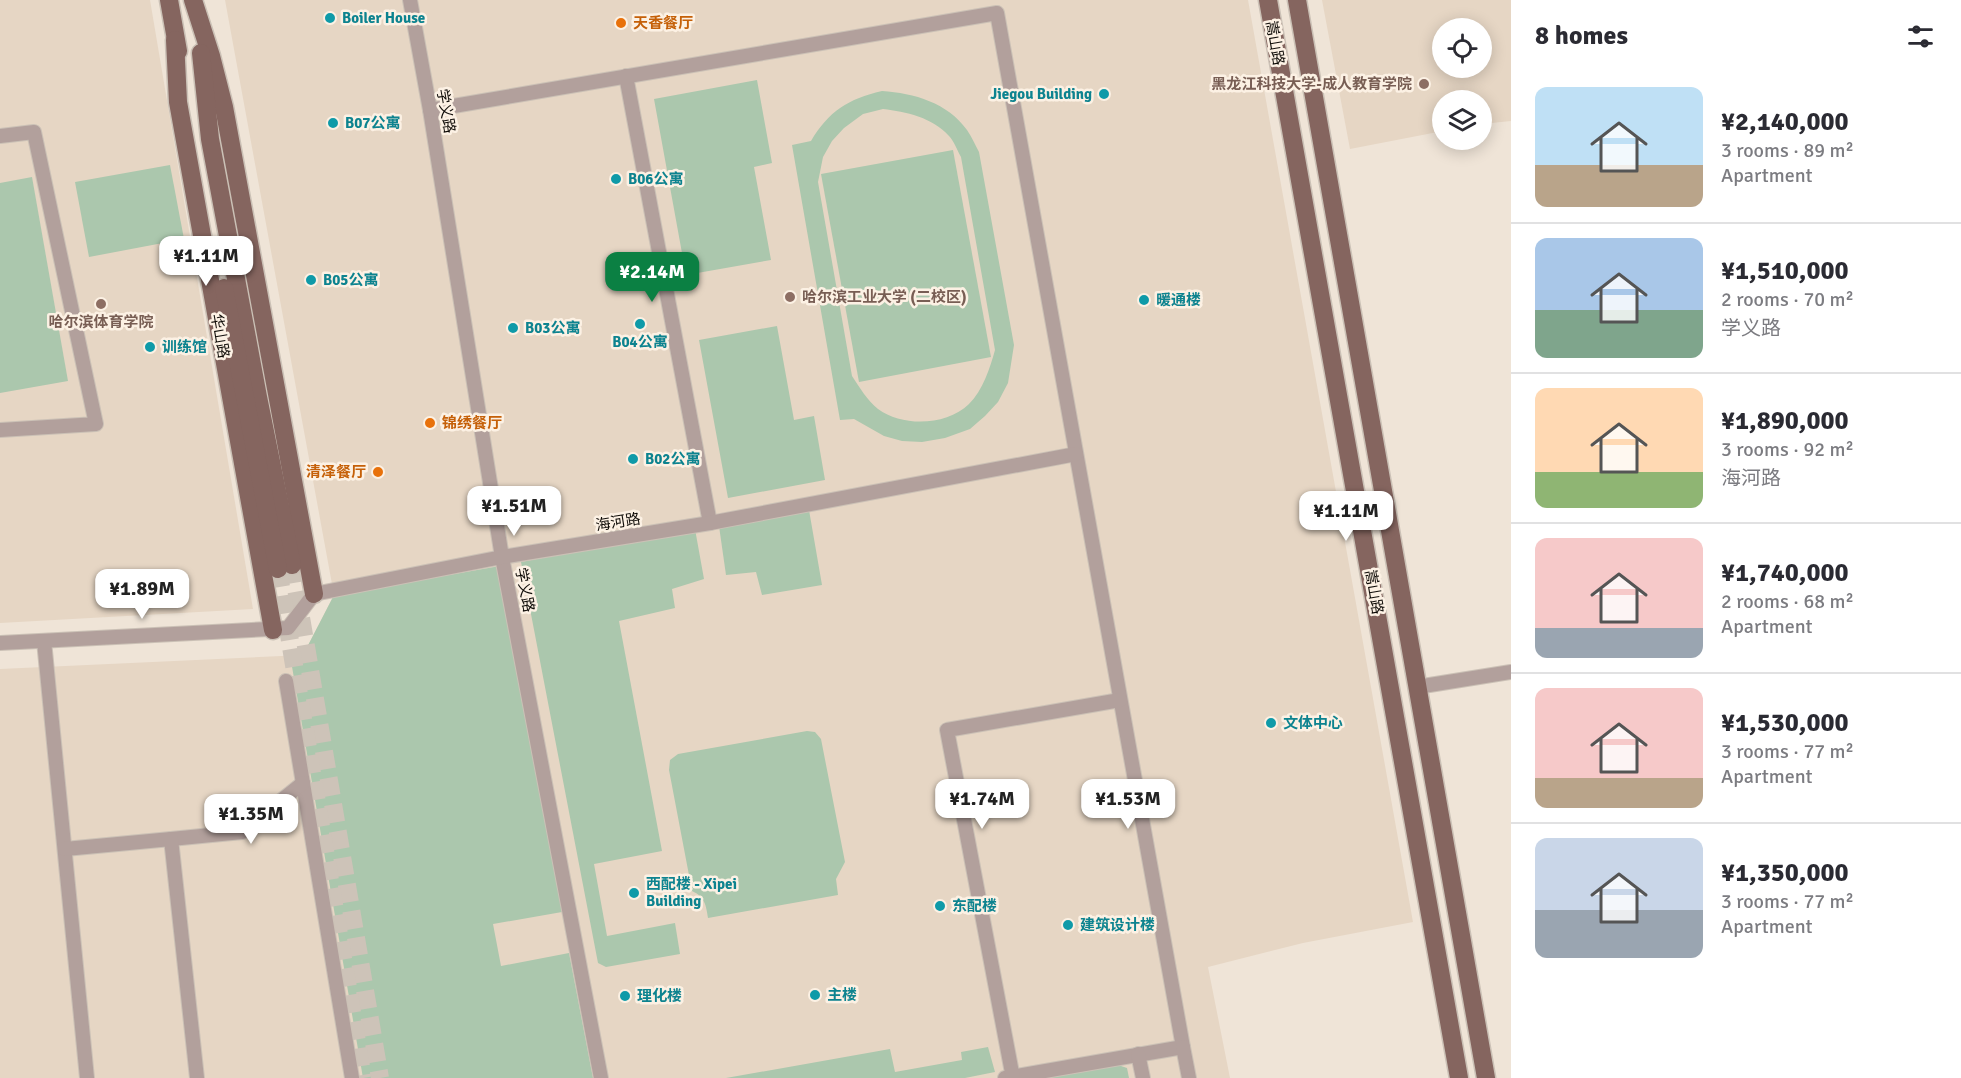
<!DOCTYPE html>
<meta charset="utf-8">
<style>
:root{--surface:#fff;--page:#f2f2f3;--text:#2b2b33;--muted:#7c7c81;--line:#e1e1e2;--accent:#0b8043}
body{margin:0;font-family:Signika,"Noto Sans SC",sans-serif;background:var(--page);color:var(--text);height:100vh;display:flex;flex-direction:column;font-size:22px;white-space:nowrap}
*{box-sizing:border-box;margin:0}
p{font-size:20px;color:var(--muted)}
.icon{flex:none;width:33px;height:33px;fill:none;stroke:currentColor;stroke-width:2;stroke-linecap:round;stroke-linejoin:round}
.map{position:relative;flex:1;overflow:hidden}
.side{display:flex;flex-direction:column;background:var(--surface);width:450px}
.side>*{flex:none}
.tools{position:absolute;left:1432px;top:18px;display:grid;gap:12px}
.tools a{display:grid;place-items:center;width:60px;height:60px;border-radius:50%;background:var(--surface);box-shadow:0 3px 15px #0003;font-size:30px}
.price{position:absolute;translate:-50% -51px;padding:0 14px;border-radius:12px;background:#fff;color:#222;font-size:20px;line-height:39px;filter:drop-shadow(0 2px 3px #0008)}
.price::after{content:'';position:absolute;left:50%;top:36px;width:18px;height:14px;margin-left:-9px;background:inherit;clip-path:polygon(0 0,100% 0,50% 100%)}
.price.current{background:var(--accent);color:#fff}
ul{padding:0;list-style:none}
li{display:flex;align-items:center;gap:18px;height:150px;padding:0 24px}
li+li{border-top:2px solid var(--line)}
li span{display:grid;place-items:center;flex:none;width:168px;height:120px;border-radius:12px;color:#555}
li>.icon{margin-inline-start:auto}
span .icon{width:72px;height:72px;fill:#fffc;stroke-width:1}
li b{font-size:26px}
h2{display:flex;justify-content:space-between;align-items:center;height:72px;padding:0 24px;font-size:26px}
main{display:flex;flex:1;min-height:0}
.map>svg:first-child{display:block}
.built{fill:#e6d6c4;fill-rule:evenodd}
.green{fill:#abc7ad;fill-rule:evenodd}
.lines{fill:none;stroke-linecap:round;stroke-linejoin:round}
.major-tunnel{stroke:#cdc3b8;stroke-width:18;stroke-dasharray:18 9;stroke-linecap:butt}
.minor-casing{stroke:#cbc1b6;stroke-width:16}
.major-casing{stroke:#cbc1b6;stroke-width:21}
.minor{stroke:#b2a09c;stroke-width:14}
.major{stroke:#85655f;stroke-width:18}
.culture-dot{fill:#0f9aa8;stroke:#fcf1e4;stroke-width:2}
.food-dot{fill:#e8710a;stroke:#fcf1e4;stroke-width:2}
.education-dot{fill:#8d6e63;stroke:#fcf1e4;stroke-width:2}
.labels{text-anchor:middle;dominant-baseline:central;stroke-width:5;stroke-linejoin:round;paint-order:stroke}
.culture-label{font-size:15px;font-weight:bold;fill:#0d838f;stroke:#fcf1e4;text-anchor:start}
.food-label{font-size:15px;font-weight:bold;fill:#c56008;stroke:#fcf1e4;text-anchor:start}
.street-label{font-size:15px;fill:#0e0b07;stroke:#fcf1e4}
.education-label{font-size:15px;font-weight:bold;fill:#785e54;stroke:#fcf1e4;text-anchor:end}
</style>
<main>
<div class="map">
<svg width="1511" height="1078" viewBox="0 0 1511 1078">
<rect width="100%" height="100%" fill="#efe4d7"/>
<!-- built -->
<g class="built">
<path d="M0 0H150L253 609 0 623Z"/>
<path d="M225 0H1248L1413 922 1303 943 1208 967 1230 1078H0V669L303 655 334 595Z"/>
<path d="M1322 0H1511V121L1482 124V100H1443V131L1350 149ZM1443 28H1482V68H1443Z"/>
</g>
<!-- green -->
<g class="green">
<path d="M757 80 772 163 754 167 771 260 686 275 654 99Z"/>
<path d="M882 91C914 93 948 103 967 130 972 137 975 145 979 152L1014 345 1008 383 998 402 985 416 970 429 945 438 922 442 902 441 884 436 854 419 840 420 792 145 811 141C829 111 848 99 882 91ZM883 109C906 112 932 117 949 136 954 141 957 150 961 157L995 350C990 368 983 390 969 404 946 426 903 427 878 409 867 400 860 388 852 376L818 182 823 157 832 141 844 128 863 114Z"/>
<path d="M953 150 991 357 859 382 821 174Z"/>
<path d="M170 165 184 239 89 257 75 182Z"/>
<path d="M32 177 68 381 0 393V183Z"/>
<path d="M777 326 794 420 814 416 825 480 728 498 699 340Z"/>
<path d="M809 510 822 585 762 595 756 572 726 575 719 526Z"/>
<path d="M695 529 704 579 672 589 675 608 619 621 662 851 594 864 607 936 675 923 680 954 606 967 598 963 521 562Z"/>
<path d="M500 566 562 912 493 924 501 966 569 953 593 1078H363L290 655H303L334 595Z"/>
<path d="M807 731 815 732 821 739 845 862 836 879 838 895 708 918C706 905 705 897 692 891L669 770 670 760 678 754Z"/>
<path d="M988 1047 995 1072 965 1078H726L890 1049 895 1072 962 1060 961 1052Z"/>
<path d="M1118 1065 1127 1068 1129 1078H1039Z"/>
</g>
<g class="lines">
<!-- major-tunnel -->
<g class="major-tunnel">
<path d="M292 565 380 1078"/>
<path d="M278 569 363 1078"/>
</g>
<defs>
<g id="minor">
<path d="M410 0 430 110 502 557 601 1078"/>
<path d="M626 76 710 523"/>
<path d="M430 110 997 13 1183 1047 1005 1078"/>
<path d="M0 136 34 132 96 424 0 430"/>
<path d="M44 641 87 1078"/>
<path d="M0 643 288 628 314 594 502 557 710 523 1076 454"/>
<path d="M286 681 352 1078"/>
<path d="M1417 687 1511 672"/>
<path d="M171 839 242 832 303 783"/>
<path d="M65 849 171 839 197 1078"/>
<path d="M1183 1047 1189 1078"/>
<path d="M1138 1054 1143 1078"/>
<path d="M1013 1078 947 730 1120 700"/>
</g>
<g id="major">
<path d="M169 0 178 51"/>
<path d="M193 0 211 56 224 107 314 594"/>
<path d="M1268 0 1459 1078"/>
<path d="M1297 0 1486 1078"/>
<path d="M175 40 178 102 273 630"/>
<path d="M201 53 210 139 258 397 292 565"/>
<path d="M224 288 278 569"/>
</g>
</defs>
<!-- minor casing -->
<use href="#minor" class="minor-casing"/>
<!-- major casing -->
<use href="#major" class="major-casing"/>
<!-- minor -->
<use href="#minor" class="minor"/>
<!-- major -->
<use href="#major" class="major"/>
</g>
<!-- markers -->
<g class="culture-dot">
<circle cx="330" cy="18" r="6"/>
<circle cx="1104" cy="94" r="6"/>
<circle cx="333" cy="123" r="6"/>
<circle cx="616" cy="179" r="6"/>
<circle cx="311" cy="280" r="6"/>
<circle cx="1144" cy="300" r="6"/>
<circle cx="640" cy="324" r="6"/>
<circle cx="513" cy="328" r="6"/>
<circle cx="150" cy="347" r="6"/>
<circle cx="633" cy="459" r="6"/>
<circle cx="1271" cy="723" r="6"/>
<circle cx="634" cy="893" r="6"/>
<circle cx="940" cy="906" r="6"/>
<circle cx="1068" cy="925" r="6"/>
<circle cx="815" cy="995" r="6"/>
<circle cx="625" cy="996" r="6"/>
</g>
<g class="food-dot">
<circle cx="621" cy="23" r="6"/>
<circle cx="430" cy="423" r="6"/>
<circle cx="378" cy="472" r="6"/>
</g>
<g class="education-dot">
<circle cx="1424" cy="84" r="6"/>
<circle cx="790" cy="297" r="6"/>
<circle cx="101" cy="304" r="6"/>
</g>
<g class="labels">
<!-- culture labels -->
<g class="culture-label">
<text x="342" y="18">Boiler House</text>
<text x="1092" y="94" text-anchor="end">Jiegou Building</text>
<text x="345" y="123">B07公寓</text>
<text x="628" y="179">B06公寓</text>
<text x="323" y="280">B05公寓</text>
<text x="1156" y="300">暖通楼</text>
<text x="525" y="328">B03公寓</text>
<text x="640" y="342" text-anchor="middle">B04公寓</text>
<text x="162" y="347">训练馆</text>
<text x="645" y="459">B02公寓</text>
<text x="1283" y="723">文体中心</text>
<text x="646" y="884">西配楼 - Xipei<tspan x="646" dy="17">Building</tspan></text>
<text x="952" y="906">东配楼</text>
<text x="1080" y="925">建筑设计楼</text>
<text x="827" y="995">主楼</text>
<text x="637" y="996">理化楼</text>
</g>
<!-- food labels -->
<g class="food-label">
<text x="633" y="23">天香餐厅</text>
<text x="442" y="423">锦绣餐厅</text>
<text x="366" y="472" text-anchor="end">清泽餐厅</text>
</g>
<!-- street labels -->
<g class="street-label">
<text transform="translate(1275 43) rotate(80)">嵩山路</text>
<text transform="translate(446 111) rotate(80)">学义路</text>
<text transform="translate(220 336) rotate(80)">华山路</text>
<text transform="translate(618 522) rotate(-9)">海河路</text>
<text transform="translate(525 590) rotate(79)">学义路</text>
<text transform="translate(1374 592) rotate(80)">嵩山路</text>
</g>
<!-- education labels -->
<g class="education-label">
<text x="1412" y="84">黑龙江科技大学-成人教育学院</text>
<text x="802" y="297" text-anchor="start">哈尔滨工业大学 (二校区)</text>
<text x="101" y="322" text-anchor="middle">哈尔滨体育学院</text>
</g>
</g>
</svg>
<div class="tools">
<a><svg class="icon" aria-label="locate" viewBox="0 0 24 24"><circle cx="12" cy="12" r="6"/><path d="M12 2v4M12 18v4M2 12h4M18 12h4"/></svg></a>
<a><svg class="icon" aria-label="layers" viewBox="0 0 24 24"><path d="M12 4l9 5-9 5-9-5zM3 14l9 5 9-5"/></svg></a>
</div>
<b class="price" style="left:206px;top:287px">¥1.11M</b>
<b class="price current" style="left:652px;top:303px">¥2.14M</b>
<b class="price" style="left:514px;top:537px">¥1.51M</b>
<b class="price" style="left:1346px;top:542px">¥1.11M</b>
<b class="price" style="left:142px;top:620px">¥1.89M</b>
<b class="price" style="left:982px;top:830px">¥1.74M</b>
<b class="price" style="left:1128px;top:830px">¥1.53M</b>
<b class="price" style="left:251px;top:845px">¥1.35M</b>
</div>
<section class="side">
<h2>8 homes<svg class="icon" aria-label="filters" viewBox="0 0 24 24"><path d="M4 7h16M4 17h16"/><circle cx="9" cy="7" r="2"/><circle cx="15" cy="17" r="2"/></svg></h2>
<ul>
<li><span style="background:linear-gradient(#bfe0f5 65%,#b9a48a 0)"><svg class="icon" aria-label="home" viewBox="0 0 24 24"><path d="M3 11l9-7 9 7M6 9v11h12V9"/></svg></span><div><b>¥2,140,000</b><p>3 rooms · 89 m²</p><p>Apartment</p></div></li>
<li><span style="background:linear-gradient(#a9c7e8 60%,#7fa58c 0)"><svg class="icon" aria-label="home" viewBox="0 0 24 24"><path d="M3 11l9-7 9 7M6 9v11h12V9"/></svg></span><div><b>¥1,510,000</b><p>2 rooms · 70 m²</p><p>学义路</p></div></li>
<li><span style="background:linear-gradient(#ffd9b3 70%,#8fb573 0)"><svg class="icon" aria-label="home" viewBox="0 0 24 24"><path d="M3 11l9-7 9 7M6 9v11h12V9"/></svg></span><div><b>¥1,890,000</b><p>3 rooms · 92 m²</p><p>海河路</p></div></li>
<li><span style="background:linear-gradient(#f6c9c9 75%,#9aa5b1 0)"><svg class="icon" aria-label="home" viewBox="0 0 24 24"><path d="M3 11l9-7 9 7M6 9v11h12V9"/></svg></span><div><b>¥1,740,000</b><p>2 rooms · 68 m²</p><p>Apartment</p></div></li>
<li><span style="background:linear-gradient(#f6c9c9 75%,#b9a48a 0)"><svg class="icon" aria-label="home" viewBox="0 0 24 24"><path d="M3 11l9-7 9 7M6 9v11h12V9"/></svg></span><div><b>¥1,530,000</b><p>3 rooms · 77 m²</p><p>Apartment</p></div></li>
<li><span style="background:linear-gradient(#c9d6e8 60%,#9aa5b1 0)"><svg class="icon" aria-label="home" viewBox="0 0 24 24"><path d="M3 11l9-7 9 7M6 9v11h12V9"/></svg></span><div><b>¥1,350,000</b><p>3 rooms · 77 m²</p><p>Apartment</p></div></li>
</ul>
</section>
</main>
